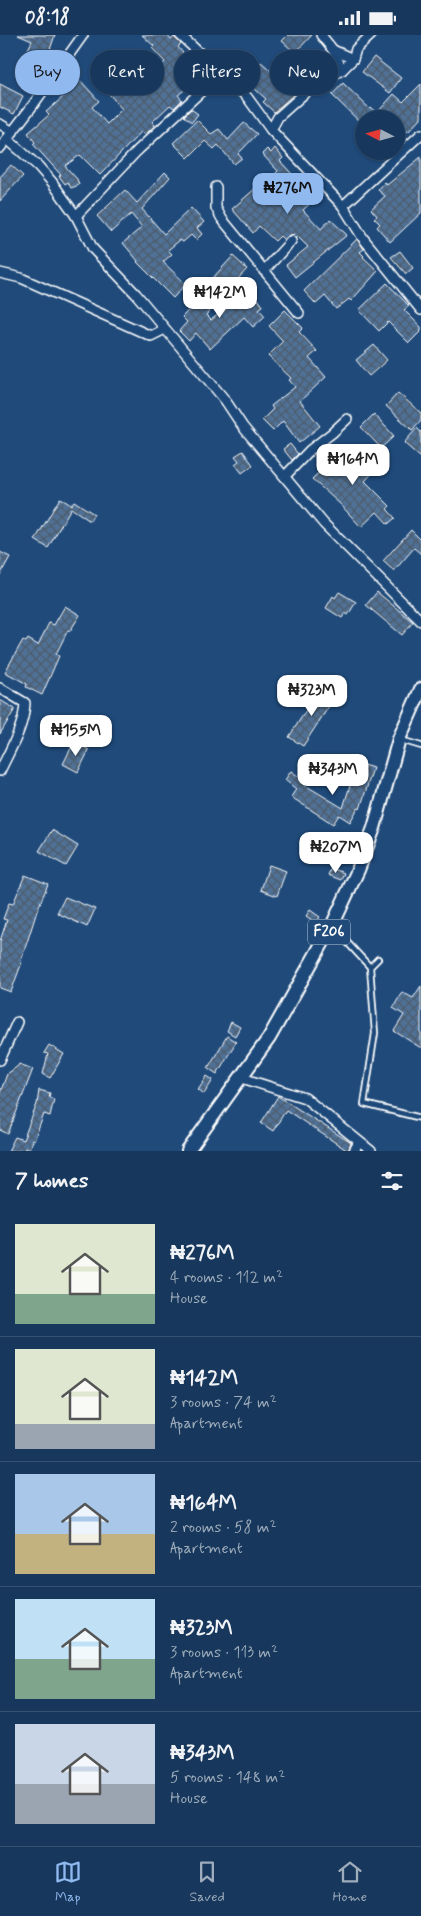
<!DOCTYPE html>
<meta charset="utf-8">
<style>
:root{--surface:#17385c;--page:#244365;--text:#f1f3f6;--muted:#9eacbb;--line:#365272;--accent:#90b9f0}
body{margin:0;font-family:Mynerve,sans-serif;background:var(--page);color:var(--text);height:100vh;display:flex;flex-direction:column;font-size:19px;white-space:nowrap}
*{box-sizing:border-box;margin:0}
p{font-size:16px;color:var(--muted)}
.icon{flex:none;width:28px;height:28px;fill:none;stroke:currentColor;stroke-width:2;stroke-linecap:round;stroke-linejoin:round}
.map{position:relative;height:1116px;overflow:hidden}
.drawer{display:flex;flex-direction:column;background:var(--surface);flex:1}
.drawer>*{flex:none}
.banner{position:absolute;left:15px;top:15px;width:391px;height:45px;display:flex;gap:10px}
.needle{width:32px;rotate:276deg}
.tools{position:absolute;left:355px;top:75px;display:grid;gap:10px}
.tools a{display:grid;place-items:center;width:50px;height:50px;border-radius:50%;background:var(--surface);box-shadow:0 1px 4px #0004,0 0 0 1px var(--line);font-size:25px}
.price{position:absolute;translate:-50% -42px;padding:0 11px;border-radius:10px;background:#fff;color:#222;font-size:16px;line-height:32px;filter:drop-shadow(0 1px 2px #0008)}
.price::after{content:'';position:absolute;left:50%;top:30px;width:15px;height:11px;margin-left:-8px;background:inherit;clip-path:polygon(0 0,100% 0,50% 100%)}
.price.current{background:var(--accent);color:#111}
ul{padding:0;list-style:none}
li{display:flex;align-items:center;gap:15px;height:125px;padding:0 15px}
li+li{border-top:1px solid var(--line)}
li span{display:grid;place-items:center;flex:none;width:140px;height:100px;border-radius:0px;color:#555}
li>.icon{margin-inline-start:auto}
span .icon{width:60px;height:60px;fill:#fffc;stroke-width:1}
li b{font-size:21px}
h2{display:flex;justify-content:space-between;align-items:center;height:60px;padding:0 15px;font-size:21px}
.tag{padding:0 18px;border-radius:22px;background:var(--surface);box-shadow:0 1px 4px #0004,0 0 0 1px var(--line);font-size:18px;line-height:45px}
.tag.current{background:var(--accent);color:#111}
.status{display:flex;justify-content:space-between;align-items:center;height:35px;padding:0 25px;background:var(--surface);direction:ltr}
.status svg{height:14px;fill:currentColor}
.menu{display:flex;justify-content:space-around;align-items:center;height:70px;border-top:1px solid var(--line);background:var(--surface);font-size:14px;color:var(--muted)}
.menu a{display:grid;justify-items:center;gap:2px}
.menu .current{color:var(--accent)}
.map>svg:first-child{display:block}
.building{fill:url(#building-cross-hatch);stroke:#fff}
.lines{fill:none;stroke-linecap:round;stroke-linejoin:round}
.service-casing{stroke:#fff;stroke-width:8}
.minor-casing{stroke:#fff;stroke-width:12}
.primary-casing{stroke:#fff;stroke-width:16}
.service{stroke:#1f4a7a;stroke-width:4.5}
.minor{stroke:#1f4a7a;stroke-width:9}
.primary{stroke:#1f4a7a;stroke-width:12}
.labels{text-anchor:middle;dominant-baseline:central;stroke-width:4;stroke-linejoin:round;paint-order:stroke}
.shield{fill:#1f4a7a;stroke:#bcc9d7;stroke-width:1}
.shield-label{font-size:15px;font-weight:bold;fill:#fff}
</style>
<div class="status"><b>08:18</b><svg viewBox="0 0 49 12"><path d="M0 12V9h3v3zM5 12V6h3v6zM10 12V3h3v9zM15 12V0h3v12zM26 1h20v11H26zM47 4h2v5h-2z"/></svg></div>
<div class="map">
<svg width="421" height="1116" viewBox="0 0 421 1116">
<defs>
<pattern id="building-cross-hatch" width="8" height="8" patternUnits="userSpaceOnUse" patternTransform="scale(1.25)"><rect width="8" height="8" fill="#507197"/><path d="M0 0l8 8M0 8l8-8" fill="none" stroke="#4e5b6a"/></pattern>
</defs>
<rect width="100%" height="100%" fill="#1f4a7a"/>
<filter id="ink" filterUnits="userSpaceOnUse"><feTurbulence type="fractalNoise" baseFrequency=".02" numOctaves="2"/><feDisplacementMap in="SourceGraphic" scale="10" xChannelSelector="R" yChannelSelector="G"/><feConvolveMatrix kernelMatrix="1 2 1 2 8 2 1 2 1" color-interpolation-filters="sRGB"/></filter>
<g filter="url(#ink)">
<!-- building -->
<g class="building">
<path d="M18 0H55L45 29 51 34 43 46 37 42 34 47 16 39 32 6Z"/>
<path d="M142 0H167L171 5 174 2 181 9 178 12 202 41 178 60 182 65 174 73 170 70 152 87 155 90 145 100 142 96 100 140 80 120 65 131 77 144 79 150 71 153 68 147 65 149 59 141 61 140 33 109 35 107 28 98 49 80 46 77 64 61 63 59 79 44 99 66 92 72 107 89 122 74 104 53 108 49 106 46 112 41 114 43 120 38 135 55 165 27 152 13 154 11Z"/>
<path d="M288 0H312L295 18 282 6Z"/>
<path d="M374 22 401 43 390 58 362 37Z"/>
<path d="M261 27 283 46 290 40 302 52 274 77 263 67 266 64 245 45Z"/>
<path d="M343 48 370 74 371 73 377 78 394 59 403 67 421 49V83L408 97 396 87V84H364V91L332 60Z"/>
<path d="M0 49 23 61 14 79 0 72Z"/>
<path d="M191 74 198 79 192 87 184 81Z"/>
<path d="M197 85 211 99 219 94 228 105 244 88 257 99 238 119 242 123 234 129 218 110 214 114 205 106 188 123 173 108Z"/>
<path d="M275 113 283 123 280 126 315 164 303 175 321 194 330 184 347 200 295 242 286 230 308 212 295 199 289 200 284 205 280 201 275 206 259 191 253 198 232 174 257 152 259 155 278 136 262 119 267 114 271 118Z"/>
<path d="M421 122V178L390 207 377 192 380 189 374 183 377 181 371 174 385 161 378 155 385 147 387 150Z"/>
<path d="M11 130 23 141 0 166V142Z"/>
<path d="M165 137 170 142 142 174 164 199 191 173 204 187 197 193 202 199 196 205 191 200 183 207 180 205 168 215 172 219 163 227 186 249 173 263 137 227 138 226 123 208 142 192 131 179 111 197 97 181 125 155 137 168Z"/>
<path d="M357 204 364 214 360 217 364 221 363 222 378 236 351 266 349 264 336 274 325 261 316 269 304 256Z"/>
<path d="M400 216 413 233 406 239 391 222Z"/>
<path d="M233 221 247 234 224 259 210 246Z"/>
<path d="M387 248 409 271 404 275 421 292V296L409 308 388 287 379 296 359 275Z"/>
<path d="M246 256 254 267 258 264 263 271 259 274 265 281 253 292 244 282 210 314 196 298 189 306 179 296 187 287 182 282 202 261 213 272 206 280 211 285 220 278 221 279Z"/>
<path d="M285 275 303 293 299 297 317 316 309 323 326 342 300 366 320 391 299 408 283 386 273 396 262 385 273 374 271 371 295 352 289 345 291 343 268 321 283 306 269 291Z"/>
<path d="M374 310 387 325 369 341 356 325Z"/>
<path d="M398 358 421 378V385L412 395 386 371Z"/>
<path d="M374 379 394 401 381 413 361 392Z"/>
<path d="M417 393 421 397V423L404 408Z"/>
<path d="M290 409 298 419 292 425 283 414Z"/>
<path d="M351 410 377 433 365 446 390 471 387 474 395 483 388 489 377 477 361 492 340 469 312 444 345 413 347 415Z"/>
<path d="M243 416 253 430 242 438 235 429 239 426 235 421Z"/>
<path d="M60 463 71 470 74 466 94 479 90 486 71 473 48 513 35 505Z"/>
<path d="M411 495 421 505V519L414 513 394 536 383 526Z"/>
<path d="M0 517 10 522 0 540Z"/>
<path d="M339 557 356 567 348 580 345 578 342 583 326 573 333 561 335 563Z"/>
<path d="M377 557 413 587 402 600 366 570Z"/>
<path d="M65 571 80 580 70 596 68 595 56 619 59 621 42 660 26 652 27 649 5 637 23 605 26 607 28 604 38 610 49 588 54 590Z"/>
<path d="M320 653 335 662 303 711 289 702Z"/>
<path d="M0 665 15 674 0 699Z"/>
<path d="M74 707 89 715 78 737 63 729Z"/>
<path d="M357 728 373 733 360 774 358 773 350 787 339 780 333 789 291 762 296 754 285 745 291 736 302 744 300 747 343 773Z"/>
<path d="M52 795 78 811 66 831 39 816Z"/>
<path d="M269 830 286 836 277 861 261 855Z"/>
<path d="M331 833 344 838 341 845 328 840Z"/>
<path d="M25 840 48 849 37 876 21 926 22 927 11 957 0 953V906L7 885 3 884 9 868 13 869Z"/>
<path d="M65 862 95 874 87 892 57 878Z"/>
<path d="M310 875 320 882 316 888 306 881Z"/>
<path d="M421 951V1013L394 996 404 980 393 973 402 957 413 963Z"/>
<path d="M231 987 240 992 235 1001 227 996Z"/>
<path d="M227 1001 236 1007 217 1039 208 1033Z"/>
<path d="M49 1010 64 1019 50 1043 43 1039 48 1019 44 1018Z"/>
<path d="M19 1029 33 1034 8 1099 0 1095V1058L7 1039 18 1031Z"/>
<path d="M207 1041 213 1045 204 1059 198 1054Z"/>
<path d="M39 1055 50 1058 49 1062 54 1064 50 1081 44 1079 34 1106 32 1105 29 1114 25 1113 24 1116H8L15 1102 23 1105 37 1069Z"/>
<path d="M278 1061 348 1106 351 1108 348 1116 286 1075 273 1096 261 1088Z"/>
</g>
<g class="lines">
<defs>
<g id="service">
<path d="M401 705 421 711"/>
<path d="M333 892 370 932 375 998 364 1069 421 1083"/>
<path d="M370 932 378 924"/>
</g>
<g id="minor">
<path d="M180 0 247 62 271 95 343 171 363 203 421 275"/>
<path d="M321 0 333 15 342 35"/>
<path d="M333 15 353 24"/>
<path d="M0 89 13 97"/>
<path d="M271 95 278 82 315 49 342 35 353 24 356 14 371 0"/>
<path d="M7 104 38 131 52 147 76 181 93 214 136 259 225 365 243 392 324 489 421 586"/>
<path d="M0 113 33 70 83 0"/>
<path d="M216 152V173L222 184 299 278"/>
<path d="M343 171 421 99"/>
<path d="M76 181 137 116 222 37"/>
<path d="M264 236 291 206"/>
<path d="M0 238 21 243 151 301 165 294"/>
<path d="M285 441 310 415 332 398 347 384"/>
<path d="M0 653 25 668C24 692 10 715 0 736"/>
<path d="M0 1025 17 987"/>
<path d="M242 1043 305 1063 371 1116"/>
<path d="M354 1116 359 1107"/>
</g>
<path id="primary" d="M188 1116 269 1003 332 891 358 835 374 793 399 704 421 654"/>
</defs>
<!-- service casing -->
<use href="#service" class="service-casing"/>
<!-- minor casing -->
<use href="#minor" class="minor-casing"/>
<!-- primary casing -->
<use href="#primary" class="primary-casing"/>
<!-- service -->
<use href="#service" class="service"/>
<!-- minor -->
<use href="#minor" class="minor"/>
<!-- primary -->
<use href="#primary" class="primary"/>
</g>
</g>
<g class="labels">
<!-- shield labels -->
<rect class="shield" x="308" y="884.5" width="42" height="25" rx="4"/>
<g class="shield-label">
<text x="329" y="897">F206</text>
</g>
</g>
</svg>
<div class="tools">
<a><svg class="needle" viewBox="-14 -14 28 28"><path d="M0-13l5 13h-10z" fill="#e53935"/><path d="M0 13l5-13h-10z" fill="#9eacbb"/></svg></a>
</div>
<b class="price current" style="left:288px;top:180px">₦276M</b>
<b class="price" style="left:220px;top:284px">₦142M</b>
<b class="price" style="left:353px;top:451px">₦164M</b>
<b class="price" style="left:312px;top:682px">₦323M</b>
<b class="price" style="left:76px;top:722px">₦155M</b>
<b class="price" style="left:333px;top:761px">₦343M</b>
<b class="price" style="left:336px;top:839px">₦207M</b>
<div class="banner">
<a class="tag current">Buy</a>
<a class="tag">Rent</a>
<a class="tag">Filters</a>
<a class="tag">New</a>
</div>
</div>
<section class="drawer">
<h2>7 homes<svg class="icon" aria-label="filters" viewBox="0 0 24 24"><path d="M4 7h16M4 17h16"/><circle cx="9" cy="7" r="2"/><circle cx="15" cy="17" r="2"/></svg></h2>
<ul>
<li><span style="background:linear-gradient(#dfe7d0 70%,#7fa58c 0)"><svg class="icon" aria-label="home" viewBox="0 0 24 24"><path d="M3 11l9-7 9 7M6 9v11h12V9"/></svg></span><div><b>₦276M</b><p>4 rooms · 112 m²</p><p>House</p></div></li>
<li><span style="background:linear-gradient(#dfe7d0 75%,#9aa5b1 0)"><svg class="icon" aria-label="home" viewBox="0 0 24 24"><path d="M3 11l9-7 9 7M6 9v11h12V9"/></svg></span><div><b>₦142M</b><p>3 rooms · 74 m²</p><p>Apartment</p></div></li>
<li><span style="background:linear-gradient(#a9c7e8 60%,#c2b280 0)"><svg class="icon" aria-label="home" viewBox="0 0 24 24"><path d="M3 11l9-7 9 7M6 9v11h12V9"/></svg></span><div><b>₦164M</b><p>2 rooms · 58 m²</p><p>Apartment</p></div></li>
<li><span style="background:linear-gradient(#bfe0f5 60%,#7fa58c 0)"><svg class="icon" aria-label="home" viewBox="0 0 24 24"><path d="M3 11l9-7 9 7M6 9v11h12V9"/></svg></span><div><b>₦323M</b><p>3 rooms · 113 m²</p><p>Apartment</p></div></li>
<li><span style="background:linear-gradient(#c9d6e8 60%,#9aa5b1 0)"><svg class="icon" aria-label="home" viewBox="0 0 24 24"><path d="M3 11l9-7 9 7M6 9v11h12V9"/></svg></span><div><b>₦343M</b><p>5 rooms · 148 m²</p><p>House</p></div></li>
</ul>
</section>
<nav class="menu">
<a class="current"><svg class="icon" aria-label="map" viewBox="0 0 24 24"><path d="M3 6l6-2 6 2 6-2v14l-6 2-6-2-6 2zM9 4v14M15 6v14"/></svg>Map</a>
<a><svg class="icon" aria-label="saved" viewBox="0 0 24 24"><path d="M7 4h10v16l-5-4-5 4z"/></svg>Saved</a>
<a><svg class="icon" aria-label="home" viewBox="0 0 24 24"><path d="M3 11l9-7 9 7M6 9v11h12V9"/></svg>Home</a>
</nav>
